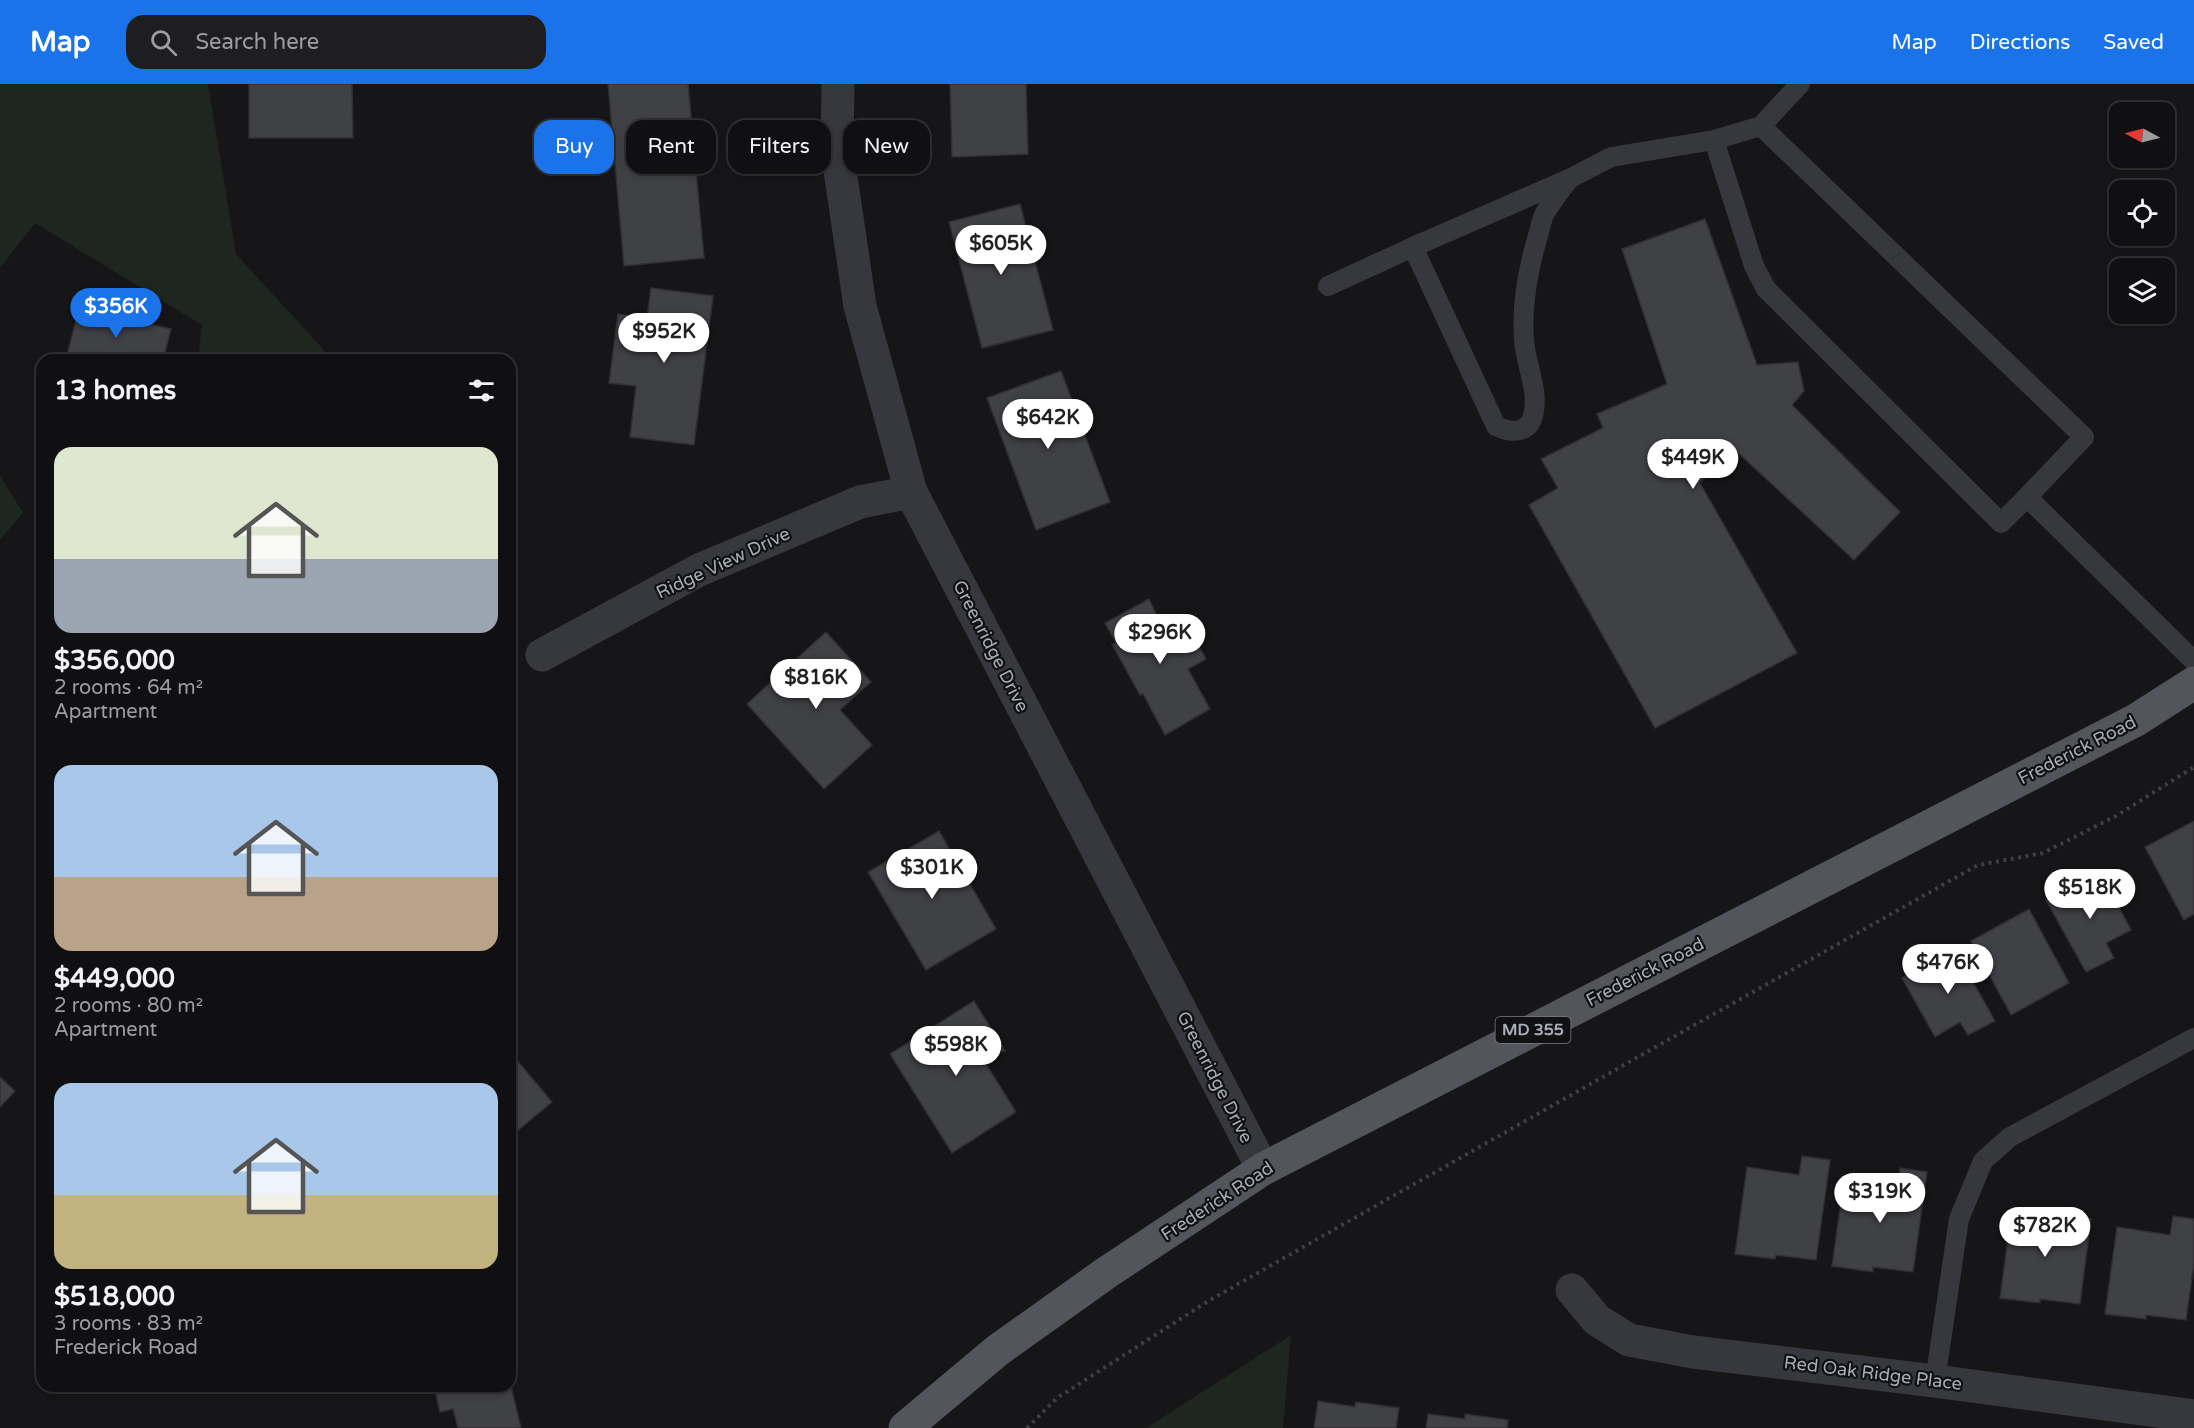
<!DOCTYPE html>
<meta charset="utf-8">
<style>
:root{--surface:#101012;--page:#1e1e20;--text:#f1f3f6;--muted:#9c9d9f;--line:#303032;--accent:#1a73e8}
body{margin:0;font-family:"Varela Round",sans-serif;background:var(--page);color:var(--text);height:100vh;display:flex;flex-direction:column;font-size:22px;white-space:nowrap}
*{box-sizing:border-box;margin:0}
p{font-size:20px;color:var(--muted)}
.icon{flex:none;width:33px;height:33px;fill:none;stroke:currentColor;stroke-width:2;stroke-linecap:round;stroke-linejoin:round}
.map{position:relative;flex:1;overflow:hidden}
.side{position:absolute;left:36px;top:270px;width:480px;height:1038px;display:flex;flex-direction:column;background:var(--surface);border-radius:18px;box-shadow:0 3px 9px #0003,0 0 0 2px var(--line)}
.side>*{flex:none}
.hud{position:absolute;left:534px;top:36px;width:570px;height:54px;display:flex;gap:12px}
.needle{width:39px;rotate:277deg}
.buttons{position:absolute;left:2109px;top:18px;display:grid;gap:12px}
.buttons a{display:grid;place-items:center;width:66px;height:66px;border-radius:12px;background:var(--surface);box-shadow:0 3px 9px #0003,0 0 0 2px var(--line);font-size:30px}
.price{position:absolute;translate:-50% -51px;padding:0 14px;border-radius:21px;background:#fff;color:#222;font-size:20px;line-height:39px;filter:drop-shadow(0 2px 3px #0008)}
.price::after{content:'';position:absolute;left:50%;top:36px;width:18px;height:14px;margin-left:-9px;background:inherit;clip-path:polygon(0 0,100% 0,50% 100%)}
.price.selected{background:var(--accent);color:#fff}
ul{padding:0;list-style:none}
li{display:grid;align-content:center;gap:12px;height:318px;padding:0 18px}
li span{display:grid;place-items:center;height:186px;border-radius:18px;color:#555}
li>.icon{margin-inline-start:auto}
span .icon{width:108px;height:108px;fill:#fffc;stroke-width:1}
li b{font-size:26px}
h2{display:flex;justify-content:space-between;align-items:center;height:72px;padding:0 18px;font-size:26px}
.chip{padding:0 21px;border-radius:18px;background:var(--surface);box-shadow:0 3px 9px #0003,0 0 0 2px var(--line);font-size:21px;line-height:54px}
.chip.selected{background:var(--accent);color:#fff}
header{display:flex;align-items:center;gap:36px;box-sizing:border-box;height:84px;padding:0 30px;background:var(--accent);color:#fff}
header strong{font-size:28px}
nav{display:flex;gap:33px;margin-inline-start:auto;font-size:21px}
.search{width:420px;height:54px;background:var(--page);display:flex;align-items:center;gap:15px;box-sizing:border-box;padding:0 21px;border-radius:18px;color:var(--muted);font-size:22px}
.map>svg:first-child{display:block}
.green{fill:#1e261f}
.building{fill:#404145;stroke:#303034;stroke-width:1.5}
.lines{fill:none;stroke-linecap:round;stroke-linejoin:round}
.path{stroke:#3d3f44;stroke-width:4;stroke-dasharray:3 4.5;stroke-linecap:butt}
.lane{stroke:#37383d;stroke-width:20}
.street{stroke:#37383d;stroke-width:33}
.primary{stroke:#53555c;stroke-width:33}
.labels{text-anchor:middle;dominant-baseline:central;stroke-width:4.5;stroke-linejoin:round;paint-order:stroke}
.shield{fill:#111113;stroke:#7b7e86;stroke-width:1.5}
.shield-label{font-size:16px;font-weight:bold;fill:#a8adb8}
.street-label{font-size:18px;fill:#a8adb8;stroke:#111113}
</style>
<header>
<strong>Map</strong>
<div class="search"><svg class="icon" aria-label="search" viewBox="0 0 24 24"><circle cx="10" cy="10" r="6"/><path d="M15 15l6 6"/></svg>Search here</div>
<nav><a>Map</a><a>Directions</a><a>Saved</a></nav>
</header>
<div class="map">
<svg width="2194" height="1344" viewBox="0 0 2194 1344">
<rect width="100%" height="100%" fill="#161618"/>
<!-- green -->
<g class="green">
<path d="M0 0H208L236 170 333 276H198L202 241 35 139 0 184Z"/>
<path d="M0 391 23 429 0 456Z"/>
<path d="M1291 1251 1283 1344H1146Z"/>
</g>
<!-- building -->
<g class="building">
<path d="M249 0H352L353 54H249Z"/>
<path d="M608 0H688L704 174 624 182Z"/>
<path d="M950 0H1026L1028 70 952 73Z"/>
<path d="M1020 120 1053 246 982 264 949 138Z"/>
<path d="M1705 135 1757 281 1798 278 1804 307 1792 321 1900 428 1854 476 1734 365 1700 399 1797 569 1655 644 1529 421 1558 404 1541 375 1603 344 1597 330 1667 300 1622 165Z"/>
<path d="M651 204 713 212 694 361 630 353 636 302 609 299 618 230 647 234Z"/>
<path d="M79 223 171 245 163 276H66Z"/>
<path d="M1061 287 1110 418 1036 446 987 314Z"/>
<path d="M1149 515 1158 534 1163 531 1174 551 1188 543 1206 575 1188 585 1210 625 1165 651 1143 610 1140 611 1112 560 1116 559 1105 539Z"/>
<path d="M826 548 871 598 840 626 872 661 824 705 747 620Z"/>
<path d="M2194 737V830L2184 836 2145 763Z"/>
<path d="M939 747 996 845 926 886 868 788Z"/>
<path d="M2100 788 2131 846 2106 859 2114 874 2086 888 2046 816Z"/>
<path d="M2029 825 2069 899 2011 931 1971 857Z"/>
<path d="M1954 864 1995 937 1968 951 1960 938 1935 953 1902 894Z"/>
<path d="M974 917 1005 967 981 972 1016 1028 952 1069 890 970Z"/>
<path d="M510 968 552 1018 510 1053Z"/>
<path d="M0 993 15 1007 0 1023Z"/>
<path d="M1802 1072 1830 1076 1816 1176 1776 1171 1775 1175 1735 1170 1747 1083 1799 1091Z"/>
<path d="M1900 1084 1927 1088 1913 1188 1873 1183V1188L1832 1182 1844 1096 1897 1103Z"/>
<path d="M2012 1125 2091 1135 2080 1220 2040 1215V1219L2000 1214Z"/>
<path d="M2173 1132 2194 1135V1179L2186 1236 2146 1231V1235L2105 1230 2117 1143 2170 1151Z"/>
<path d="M510 1298 521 1344H458L453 1325 440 1328 434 1302H510Z"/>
<path d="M1318 1317 1355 1323 1356 1318 1399 1324 1396 1344H1314Z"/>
<path d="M1428 1330 1465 1335V1330L1508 1336 1507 1344H1426Z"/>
</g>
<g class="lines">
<!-- path -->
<path class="path" d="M1027 1344 1057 1314 1210 1216 1682 948 1978 781 2043 769 2116 732 2194 683"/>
<!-- lane -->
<g class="lane">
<path d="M1800 0 1761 42 2084 353 2027 413 2194 577"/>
<path d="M1714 56 1761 42"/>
<path d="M1569 95C1561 106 1552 117 1545 129 1541 136 1540 146 1537 155 1527 190 1520 227 1525 264 1528 285 1539 310 1533 332 1528 350 1510 349 1496 342L1413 163 1569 95 1611 73 1714 56 1754 182 1766 205 2001 439 2027 413"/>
<path d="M1328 202 1413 163"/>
<path d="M1935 1297 1959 1135 1983 1077 2010 1053 2194 954"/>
</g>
<!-- street -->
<g class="street">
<path d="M838 0 837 66 860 222 911 408 1263 1085"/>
<path d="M542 571 699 486 860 418 911 408"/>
<path d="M1572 1206 1597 1236 1629 1256 1693 1268 1935 1297 2194 1332"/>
</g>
<!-- primary -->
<path class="primary" d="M905 1344 998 1266 1106 1189 1263 1085 2136 636 2194 599"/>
</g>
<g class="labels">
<!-- shield labels -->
<rect class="shield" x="1495.5" y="933" width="75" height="26" rx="4.5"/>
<g class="shield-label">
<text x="1533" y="946">MD 355</text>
</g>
<!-- street labels -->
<g class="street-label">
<text transform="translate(723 479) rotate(-25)">Ridge View Drive</text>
<text transform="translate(991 562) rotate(63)">Greenridge Drive</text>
<text transform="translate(2077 666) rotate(-27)">Frederick Road</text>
<text transform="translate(1645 888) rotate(-27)">Frederick Road</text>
<text transform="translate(1215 993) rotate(63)">Greenridge Drive</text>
<text transform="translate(1217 1117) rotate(-33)">Frederick Road</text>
<text transform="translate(1873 1289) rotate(7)">Red Oak Ridge Place</text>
</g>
</g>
</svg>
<div class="buttons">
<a><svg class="needle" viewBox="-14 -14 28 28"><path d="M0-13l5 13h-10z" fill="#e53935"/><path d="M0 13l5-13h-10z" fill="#9c9d9f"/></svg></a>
<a><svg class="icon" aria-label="locate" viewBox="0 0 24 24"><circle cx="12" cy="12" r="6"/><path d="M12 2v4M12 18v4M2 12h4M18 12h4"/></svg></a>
<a><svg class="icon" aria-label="layers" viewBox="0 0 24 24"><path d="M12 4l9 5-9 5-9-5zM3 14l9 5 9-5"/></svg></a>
</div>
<b class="price" style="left:1001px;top:192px">$605K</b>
<b class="price selected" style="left:116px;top:255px">$356K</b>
<b class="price" style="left:664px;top:280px">$952K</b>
<b class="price" style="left:1048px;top:366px">$642K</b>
<b class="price" style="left:1693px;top:406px">$449K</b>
<b class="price" style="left:1160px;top:581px">$296K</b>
<b class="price" style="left:816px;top:626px">$816K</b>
<b class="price" style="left:932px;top:816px">$301K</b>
<b class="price" style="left:2090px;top:836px">$518K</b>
<b class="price" style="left:1948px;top:911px">$476K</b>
<b class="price" style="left:956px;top:993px">$598K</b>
<b class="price" style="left:1880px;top:1140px">$319K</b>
<b class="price" style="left:2045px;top:1174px">$782K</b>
<div class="hud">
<a class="chip selected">Buy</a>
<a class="chip">Rent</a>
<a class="chip">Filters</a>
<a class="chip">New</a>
</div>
<section class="side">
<h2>13 homes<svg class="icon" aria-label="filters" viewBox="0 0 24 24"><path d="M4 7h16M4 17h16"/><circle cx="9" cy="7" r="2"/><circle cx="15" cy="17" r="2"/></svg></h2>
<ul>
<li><span style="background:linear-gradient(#dfe7d0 60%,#9aa5b1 0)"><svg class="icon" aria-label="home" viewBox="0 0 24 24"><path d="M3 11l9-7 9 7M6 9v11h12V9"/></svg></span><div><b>$356,000</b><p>2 rooms · 64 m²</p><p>Apartment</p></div></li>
<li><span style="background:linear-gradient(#a9c7e8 60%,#b9a48a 0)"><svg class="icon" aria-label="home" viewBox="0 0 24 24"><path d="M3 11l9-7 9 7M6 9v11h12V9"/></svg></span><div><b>$449,000</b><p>2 rooms · 80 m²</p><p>Apartment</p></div></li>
<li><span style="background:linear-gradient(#a9c7e8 60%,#c2b280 0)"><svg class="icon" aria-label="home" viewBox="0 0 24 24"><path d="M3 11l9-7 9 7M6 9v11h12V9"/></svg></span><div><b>$518,000</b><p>3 rooms · 83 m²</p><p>Frederick Road</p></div></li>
</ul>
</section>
</div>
